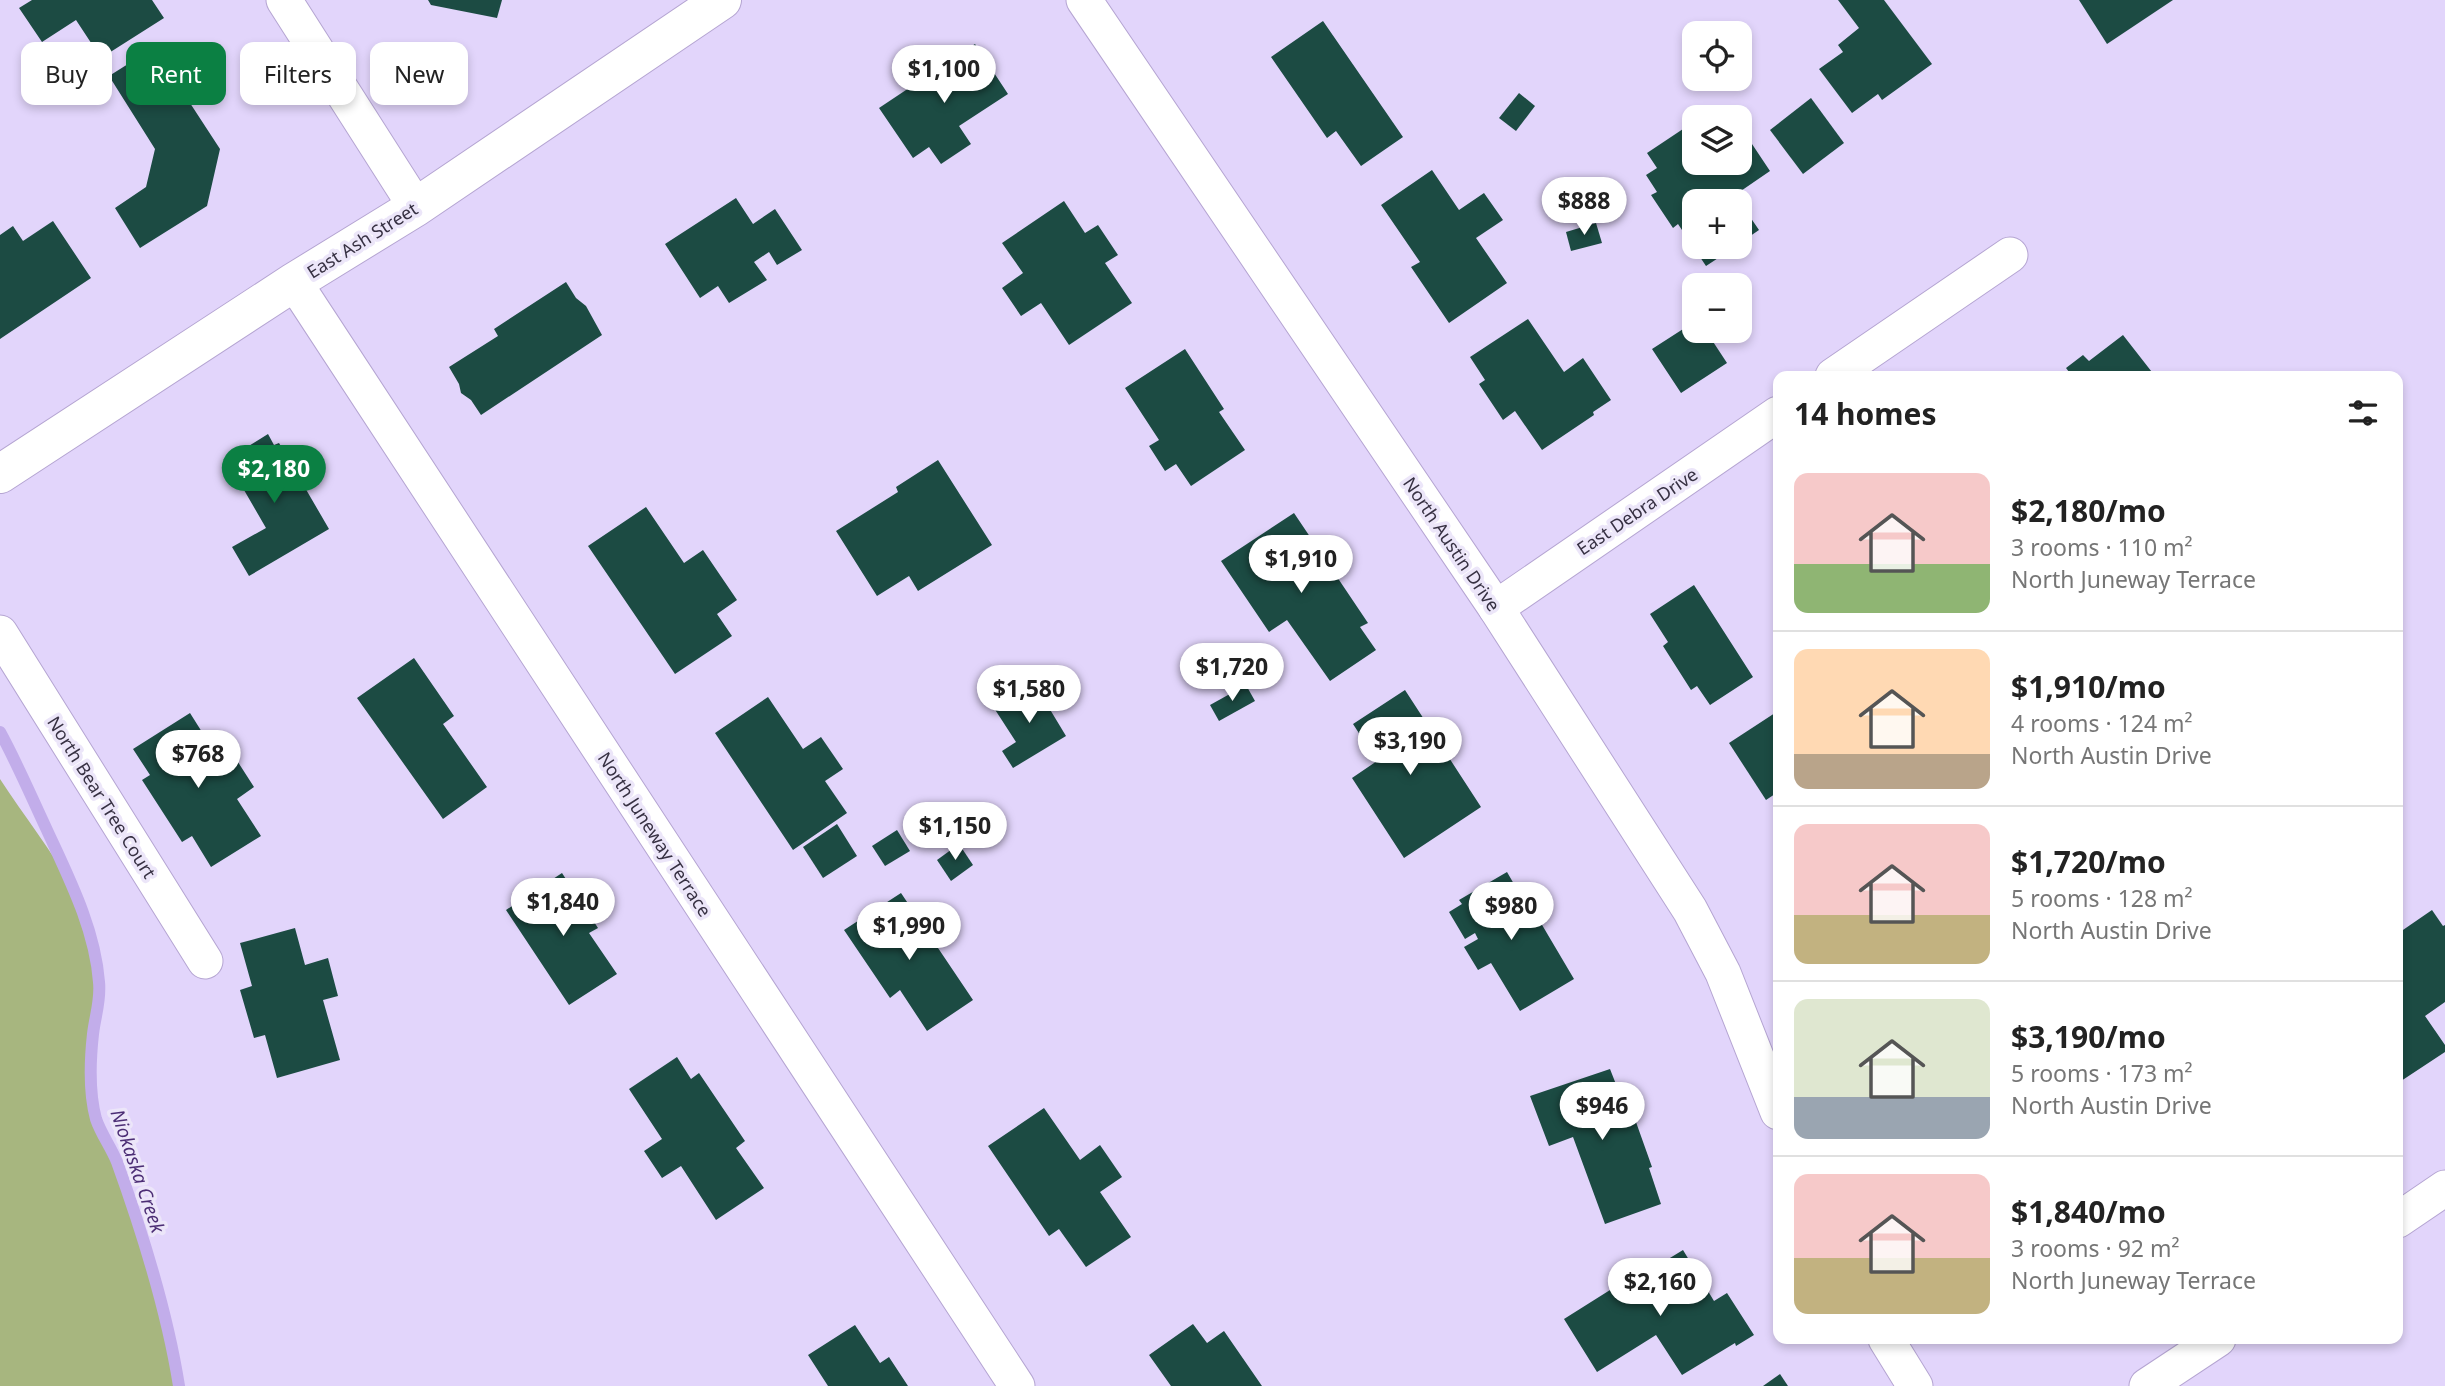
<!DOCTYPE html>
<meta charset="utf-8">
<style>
:root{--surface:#fff;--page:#f6f6f6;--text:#222;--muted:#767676;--line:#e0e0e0;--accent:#0b8043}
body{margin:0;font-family:"Noto Sans",sans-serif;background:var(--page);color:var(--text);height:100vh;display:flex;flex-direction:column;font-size:26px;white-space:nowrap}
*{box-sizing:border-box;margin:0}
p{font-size:23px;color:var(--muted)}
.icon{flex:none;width:38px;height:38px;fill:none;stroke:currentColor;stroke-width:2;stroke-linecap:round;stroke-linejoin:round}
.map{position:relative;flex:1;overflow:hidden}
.details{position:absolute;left:1773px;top:371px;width:630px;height:973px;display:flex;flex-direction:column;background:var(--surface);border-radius:14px;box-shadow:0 4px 10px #0003}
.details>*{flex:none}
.hud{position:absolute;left:21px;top:42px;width:665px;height:63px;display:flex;gap:14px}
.buttons{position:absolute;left:1682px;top:21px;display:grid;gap:14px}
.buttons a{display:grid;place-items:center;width:70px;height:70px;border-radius:14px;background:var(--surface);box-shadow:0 4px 10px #0003;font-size:35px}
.price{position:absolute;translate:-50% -60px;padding:0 16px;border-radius:24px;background:#fff;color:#222;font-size:23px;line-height:46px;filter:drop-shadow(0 2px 4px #0008)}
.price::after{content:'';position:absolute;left:50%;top:42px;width:21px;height:16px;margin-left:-10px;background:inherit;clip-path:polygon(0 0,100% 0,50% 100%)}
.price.on{background:var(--accent);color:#fff}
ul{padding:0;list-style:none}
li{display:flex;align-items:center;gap:21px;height:175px;padding:0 21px}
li+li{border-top:2px solid var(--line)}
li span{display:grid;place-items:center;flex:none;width:196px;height:140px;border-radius:14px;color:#555}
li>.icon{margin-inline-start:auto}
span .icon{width:84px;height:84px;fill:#fffc;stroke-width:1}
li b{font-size:30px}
h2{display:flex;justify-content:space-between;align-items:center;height:84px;padding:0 21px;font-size:30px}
.chip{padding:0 24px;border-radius:14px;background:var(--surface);box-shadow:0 4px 10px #0003;font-size:24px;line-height:63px}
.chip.on{background:var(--accent);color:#fff}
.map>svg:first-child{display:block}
.green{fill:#a7b67f}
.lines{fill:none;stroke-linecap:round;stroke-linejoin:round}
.stream{stroke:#c2adea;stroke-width:12}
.building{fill:#1c4b43}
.street-casing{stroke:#b5a5d2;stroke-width:37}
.secondary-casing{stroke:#b5a5d2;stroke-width:40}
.street{stroke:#fff;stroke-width:35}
.secondary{stroke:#fff;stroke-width:38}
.labels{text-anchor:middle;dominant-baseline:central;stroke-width:7;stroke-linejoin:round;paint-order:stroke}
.street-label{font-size:18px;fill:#373143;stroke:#ece6f9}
.water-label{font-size:19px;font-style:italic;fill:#4c2e75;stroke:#ece6f9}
</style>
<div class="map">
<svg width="2445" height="1386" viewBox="0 0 2445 1386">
<rect width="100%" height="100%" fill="#e2d5fb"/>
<!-- green -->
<path class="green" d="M0 779C24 816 52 851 74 890 84 908 99 965 99 987 100 1031 83 1074 96 1118 101 1133 111 1147 117 1161 143 1233 167 1310 179 1386H0Z"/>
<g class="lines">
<!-- stream -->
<path class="stream" d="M0 732C17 763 31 796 46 828 68 876 95 928 99 982 101 1001 95 1016 93 1034 90 1061 89 1093 96 1119 101 1134 111 1147 117 1162 143 1234 167 1310 179 1386"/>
</g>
<!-- building -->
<g class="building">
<path d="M32 0H152L164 18 101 58 76 20 42 42 19 8Z"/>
<path d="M428 0H502L497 18 431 5Z"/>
<path d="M1838 0H1884L1932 64 1882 100 1878 94 1852 113 1819 69 1843 52 1838 45 1859 28Z"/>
<path d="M2079 0H2173L2107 44Z"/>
<path d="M1323 21 1403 137 1361 166 1336 131 1327 138 1271 57Z"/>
<path d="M200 44 224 81 190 103 220 149 207 206 140 248 115 208 146 187 155 149 109 76 155 47 167 65Z"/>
<path d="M975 44 1008 94 959 126 971 144 941 164 929 147 913 158 879 108Z"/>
<path d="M1519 93 1535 106 1516 131 1499 118Z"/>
<path d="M1811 98 1844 143 1803 174 1770 130Z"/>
<path d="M1740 126 1770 171 1735 195 1759 230 1740 243V201H1694V247H1735L1706 266 1678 224 1673 228 1651 195 1657 192 1646 175 1657 168 1647 153 1683 129 1694 145V163H1740Z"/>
<path d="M1432 170 1459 210 1484 193 1503 220 1476 238 1507 283 1449 323 1411 267 1420 262 1381 205Z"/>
<path d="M736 198 753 224 775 209 802 250 777 265 769 252 754 262 767 280 729 303 718 286 700 298 665 244Z"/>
<path d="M1064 201 1085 233 1098 225 1118 255 1105 263 1132 303 1069 345 1041 303 1021 316 1002 288 1023 273 1002 243Z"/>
<path d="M53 221 91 278 0 339V235L13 226 23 241Z"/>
<path d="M1596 223 1602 243 1571 251 1566 232Z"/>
<path d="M566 282 576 298 586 306 602 335 481 415 471 400 461 393 459 384 449 367 498 336 494 329Z"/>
<path d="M1528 319 1564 372 1583 358 1611 400 1593 412 1594 415 1542 450 1515 411 1503 420 1479 384 1485 380 1470 357Z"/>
<path d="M1694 322V331H1706L1727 363 1681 393 1652 349Z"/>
<path d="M2123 335 2155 376H2072L2066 368 2083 355 2089 361Z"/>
<path d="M1185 349 1224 409 1219 412 1245 450 1191 486 1176 464 1165 471 1149 446 1159 440 1125 388Z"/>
<path d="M268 434 274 445 279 443 329 529 249 576 232 547 266 528 233 471 238 467 231 457Z"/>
<path d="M938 460 992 545 918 591 909 576 877 596 836 531 898 492 896 487Z"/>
<path d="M646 507 684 563 703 550 737 600 717 614 732 636 675 674 588 546Z"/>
<path d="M1294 513 1368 623 1360 627 1376 650 1330 681 1287 620 1269 632 1221 561Z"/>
<path d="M1694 585 1753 677 1710 705 1697 686 1691 690 1663 646 1668 642 1650 614Z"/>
<path d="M414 658 454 716 443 724 487 787 443 819 357 698Z"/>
<path d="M1034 683 1066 736 1013 768 1002 751 1016 742 994 708Z"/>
<path d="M1246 685 1255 701 1219 721 1210 705Z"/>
<path d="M1405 690 1481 807 1404 858 1352 778 1377 761 1353 724Z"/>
<path d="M768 697 803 749 821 737 843 769 825 781 847 813 793 850 715 733Z"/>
<path d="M1778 711V792L1766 800 1729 743Z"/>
<path d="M190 713 224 767 236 759 254 787 237 799 261 836 211 867 192 836 182 842 142 780 150 775 133 749Z"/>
<path d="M837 824 857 856 823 878 803 847Z"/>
<path d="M897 830 910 851 885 866 872 846Z"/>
<path d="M959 844 973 865 951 881 937 860Z"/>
<path d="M1507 872 1532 915 1535 913 1574 979 1520 1011 1491 963 1478 970 1464 947 1478 939 1475 933 1465 939 1449 912 1462 904 1459 900Z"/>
<path d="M562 873 598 928 589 933 617 974 569 1005 506 910Z"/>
<path d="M901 893 973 1000 927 1031 900 990 890 998 844 930Z"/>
<path d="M2432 910 2443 926 2445 925V1002L2425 1016 2445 1045V1052L2398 1083V937L2402 935 2400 932Z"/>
<path d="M295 928 305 965 328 958 338 996 323 1000 340 1060 277 1078 265 1035 254 1038 240 990 252 986 240 943Z"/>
<path d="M677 1057 691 1079 699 1073 745 1141 736 1148 764 1188 716 1220 681 1166 662 1178 644 1151 662 1139 629 1089Z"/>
<path d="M1610 1069 1621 1097 1626 1094 1652 1167 1649 1168 1661 1204 1605 1224 1573 1137 1549 1146 1530 1096Z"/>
<path d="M1044 1108 1080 1160 1100 1145 1122 1177 1100 1192 1131 1237 1086 1267 1059 1229 1049 1236 988 1146Z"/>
<path d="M1683 1250 1714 1301 1727 1293 1754 1335 1736 1346 1735 1343 1682 1375 1656 1335 1597 1372 1564 1319 1645 1268 1647 1272Z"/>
<path d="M1193 1324 1207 1343 1224 1331 1262 1386H1171L1149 1355Z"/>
<path d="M855 1325 880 1363 889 1357 908 1386H828L808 1355Z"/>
<path d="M1780 1374 1788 1386H1763Z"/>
</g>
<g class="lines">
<defs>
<g id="street">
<path d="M284 0 416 207"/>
<path d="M1084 0 1496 608 1690 910 1723 973 1778 1112"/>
<path d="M294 282 1017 1386"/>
<path d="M1833 376 2010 255"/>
<path d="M1496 608 1778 414"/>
<path d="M0 633 205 961"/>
<path d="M2398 1220 2445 1188"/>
<path d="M1886 1339 1915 1386"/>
<path d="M2147 1386 2218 1339"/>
</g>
<path id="secondary" d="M0 474 294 282 416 207 722 0"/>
</defs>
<!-- street casing -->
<use href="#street" class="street-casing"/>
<!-- secondary casing -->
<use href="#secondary" class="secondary-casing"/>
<!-- street -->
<use href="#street" class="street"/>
<!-- secondary -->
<use href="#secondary" class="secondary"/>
</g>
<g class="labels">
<!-- street labels -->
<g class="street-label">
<text transform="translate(362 240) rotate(-32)">East Ash Street</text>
<text transform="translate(1637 511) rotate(-34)">East Debra Drive</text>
<text transform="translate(1452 544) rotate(56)">North Austin Drive</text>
<text transform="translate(102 797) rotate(58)">North Bear Tree Court</text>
<text transform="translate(655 834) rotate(57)">North Juneway Terrace</text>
</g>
<!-- water labels -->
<g class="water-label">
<text transform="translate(138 1171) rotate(71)">Niokaska Creek</text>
</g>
</g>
</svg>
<div class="buttons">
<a><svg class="icon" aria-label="locate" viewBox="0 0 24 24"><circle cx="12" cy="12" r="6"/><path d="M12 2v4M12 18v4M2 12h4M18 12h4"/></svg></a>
<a><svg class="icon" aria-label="layers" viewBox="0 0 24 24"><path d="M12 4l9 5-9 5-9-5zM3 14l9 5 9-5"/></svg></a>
<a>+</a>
<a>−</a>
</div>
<b class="price" style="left:944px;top:105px">$1,100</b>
<b class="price" style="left:1584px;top:237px">$888</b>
<b class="price on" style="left:274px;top:505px">$2,180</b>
<b class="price" style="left:1301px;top:595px">$1,910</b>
<b class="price" style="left:1232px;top:703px">$1,720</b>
<b class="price" style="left:1029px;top:725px">$1,580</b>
<b class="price" style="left:1410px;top:777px">$3,190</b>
<b class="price" style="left:198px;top:790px">$768</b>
<b class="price" style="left:955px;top:862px">$1,150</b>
<b class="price" style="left:563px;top:938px">$1,840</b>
<b class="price" style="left:1511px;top:942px">$980</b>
<b class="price" style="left:909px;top:962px">$1,990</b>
<b class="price" style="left:1602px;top:1142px">$946</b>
<b class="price" style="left:1660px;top:1318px">$2,160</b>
<div class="hud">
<a class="chip">Buy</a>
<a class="chip on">Rent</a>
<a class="chip">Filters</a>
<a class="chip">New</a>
</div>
<section class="details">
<h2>14 homes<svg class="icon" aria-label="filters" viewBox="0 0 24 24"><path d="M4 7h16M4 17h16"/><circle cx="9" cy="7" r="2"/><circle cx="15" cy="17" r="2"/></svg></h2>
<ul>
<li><span style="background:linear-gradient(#f6c9c9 65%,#8fb573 0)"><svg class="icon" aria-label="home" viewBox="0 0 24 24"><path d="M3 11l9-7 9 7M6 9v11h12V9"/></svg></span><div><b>$2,180/mo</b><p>3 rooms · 110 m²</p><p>North Juneway Terrace</p></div></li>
<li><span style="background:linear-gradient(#ffd9b3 75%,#b9a48a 0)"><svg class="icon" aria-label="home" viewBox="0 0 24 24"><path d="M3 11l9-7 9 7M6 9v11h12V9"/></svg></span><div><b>$1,910/mo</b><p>4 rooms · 124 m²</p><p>North Austin Drive</p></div></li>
<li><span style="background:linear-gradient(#f6c9c9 65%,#c2b280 0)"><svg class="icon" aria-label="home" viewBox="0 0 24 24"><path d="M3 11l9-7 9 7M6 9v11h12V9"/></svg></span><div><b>$1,720/mo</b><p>5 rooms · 128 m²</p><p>North Austin Drive</p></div></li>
<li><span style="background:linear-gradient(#dfe7d0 70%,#9aa5b1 0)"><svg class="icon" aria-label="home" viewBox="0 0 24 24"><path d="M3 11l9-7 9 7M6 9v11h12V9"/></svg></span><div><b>$3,190/mo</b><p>5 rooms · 173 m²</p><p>North Austin Drive</p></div></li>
<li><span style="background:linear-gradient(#f6c9c9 60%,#c2b280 0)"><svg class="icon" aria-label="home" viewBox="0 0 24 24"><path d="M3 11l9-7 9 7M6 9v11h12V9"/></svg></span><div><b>$1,840/mo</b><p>3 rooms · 92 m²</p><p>North Juneway Terrace</p></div></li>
</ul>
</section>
</div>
